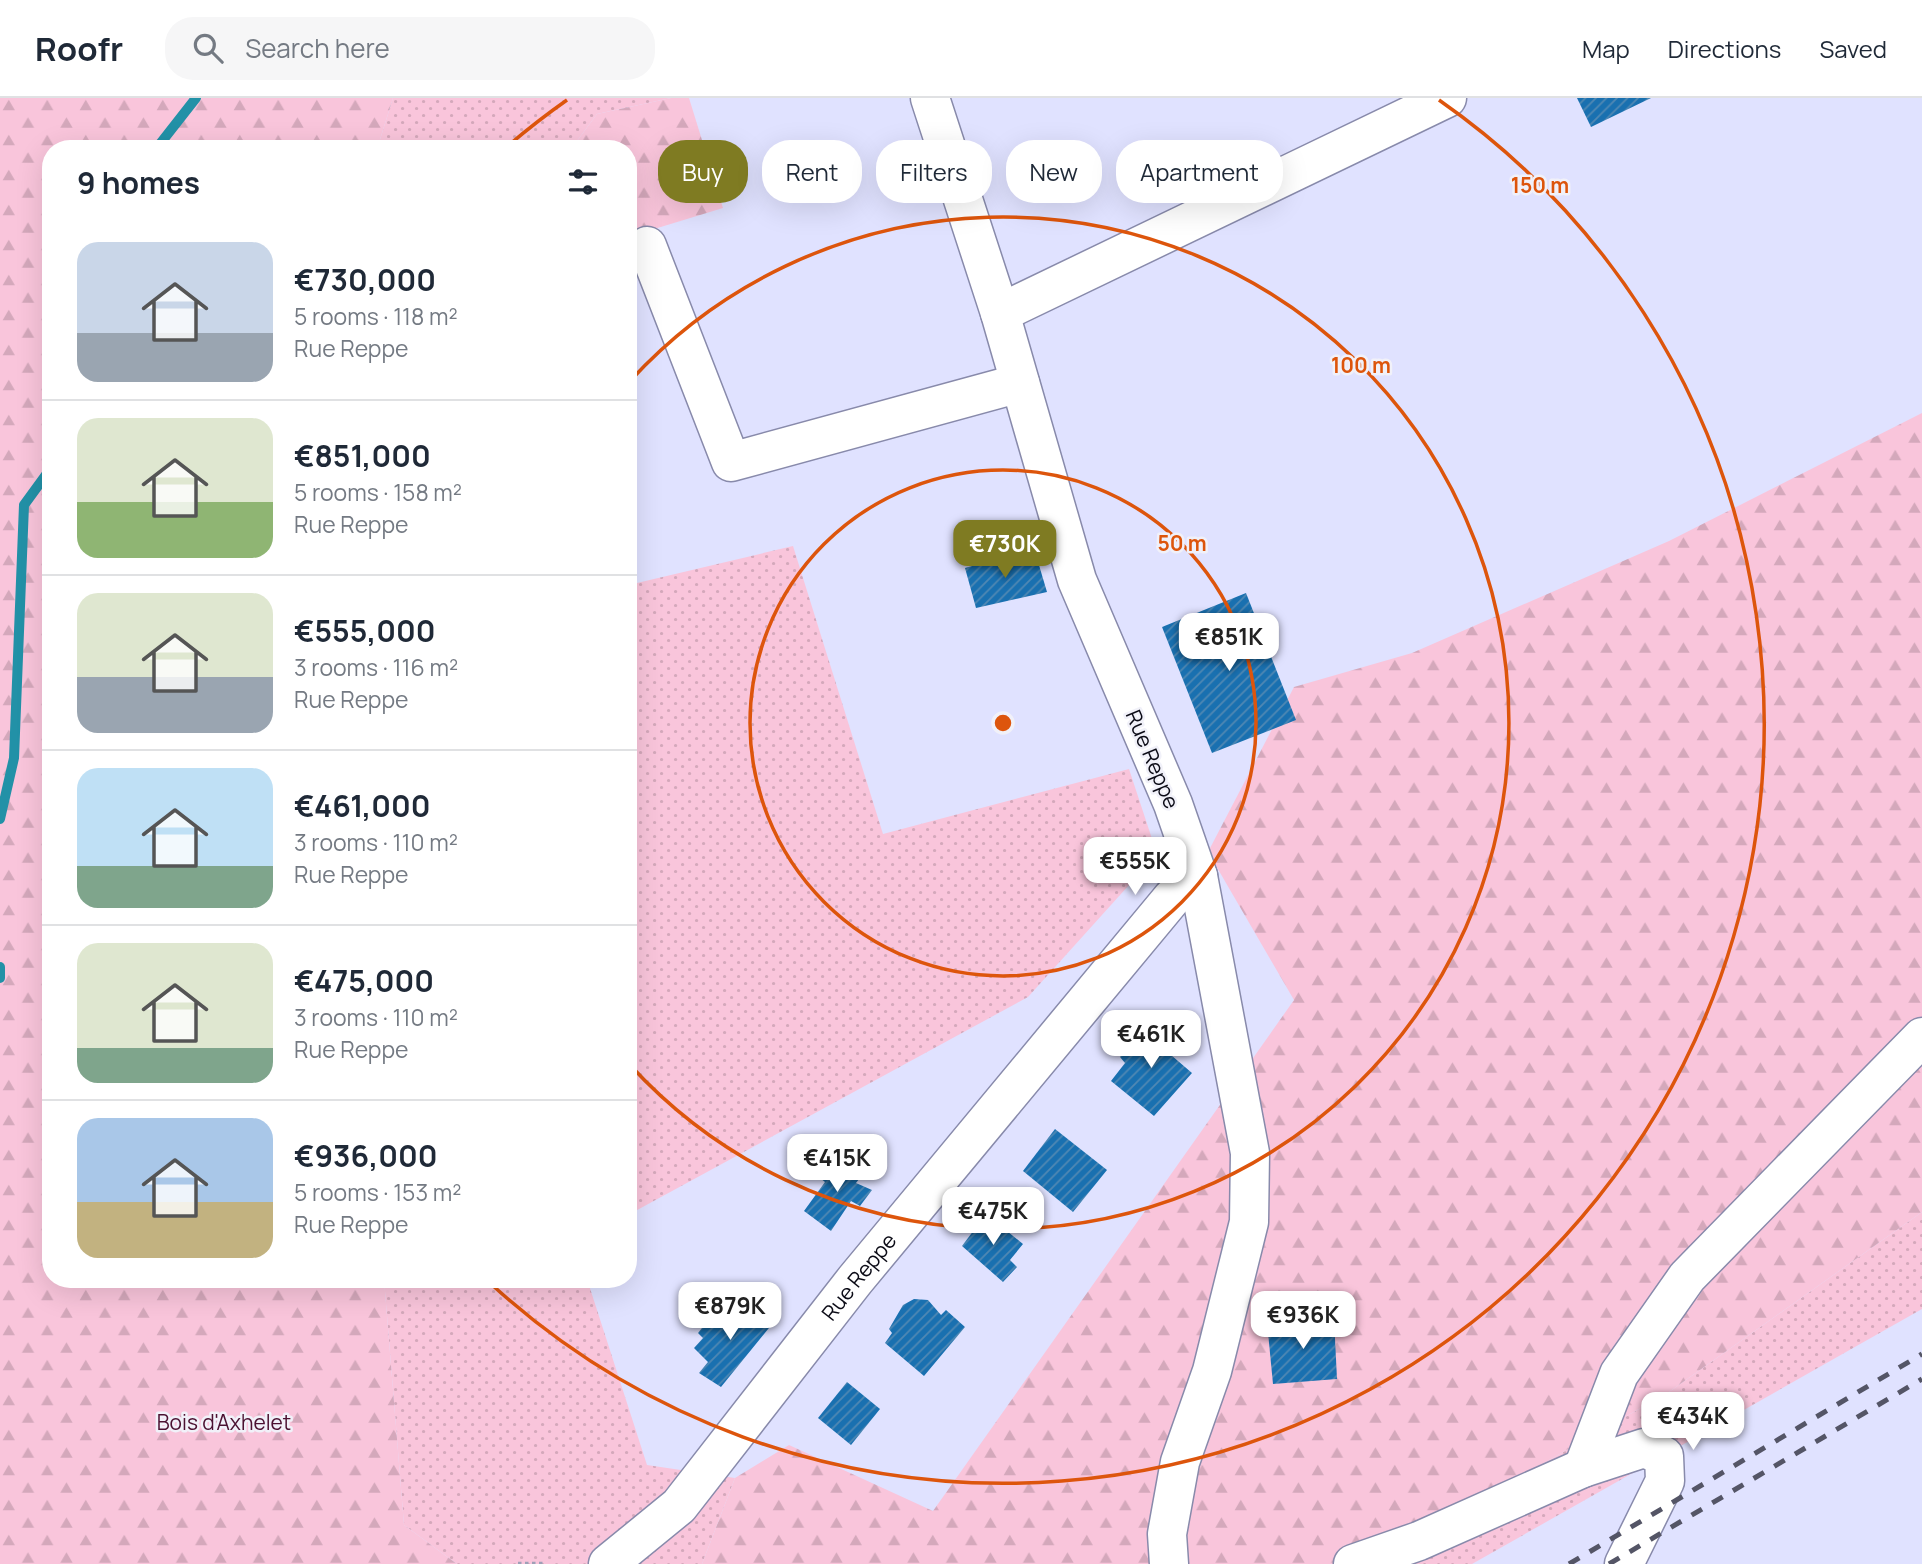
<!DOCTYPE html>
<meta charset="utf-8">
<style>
:root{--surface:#fff;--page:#f6f6f7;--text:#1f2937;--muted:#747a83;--line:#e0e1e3;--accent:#7f7b22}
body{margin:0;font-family:Manrope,sans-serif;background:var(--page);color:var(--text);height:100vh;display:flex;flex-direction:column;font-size:26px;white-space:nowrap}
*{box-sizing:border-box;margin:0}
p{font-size:23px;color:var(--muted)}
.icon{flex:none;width:38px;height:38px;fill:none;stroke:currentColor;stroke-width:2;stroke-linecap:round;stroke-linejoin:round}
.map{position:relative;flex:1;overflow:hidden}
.details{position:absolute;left:42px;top:42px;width:595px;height:1148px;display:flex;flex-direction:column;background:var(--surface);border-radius:28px;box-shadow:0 7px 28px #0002}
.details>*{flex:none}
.guide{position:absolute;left:658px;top:42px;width:665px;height:63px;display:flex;gap:14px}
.price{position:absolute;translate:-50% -60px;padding:0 16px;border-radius:14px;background:#fff;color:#222;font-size:23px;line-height:46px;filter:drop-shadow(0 2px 4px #0008)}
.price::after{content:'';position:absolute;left:50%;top:42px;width:21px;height:16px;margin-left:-10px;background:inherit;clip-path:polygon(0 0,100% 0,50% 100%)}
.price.on{background:var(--accent);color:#fff}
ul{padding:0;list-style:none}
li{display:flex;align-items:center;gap:21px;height:175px;padding:0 35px}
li+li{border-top:2px solid var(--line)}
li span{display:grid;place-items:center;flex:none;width:196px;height:140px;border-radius:21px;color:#555}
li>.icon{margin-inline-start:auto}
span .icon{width:84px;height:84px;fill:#fffc;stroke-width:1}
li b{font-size:30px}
h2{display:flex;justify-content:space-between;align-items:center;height:84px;padding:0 35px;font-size:30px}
.pill{padding:0 24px;border-radius:28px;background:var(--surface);box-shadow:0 7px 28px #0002;font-size:24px;line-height:63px}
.pill.on{background:var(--accent);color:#fff}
header{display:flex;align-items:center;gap:42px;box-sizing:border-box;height:98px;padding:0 35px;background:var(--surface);border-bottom:2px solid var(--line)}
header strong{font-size:33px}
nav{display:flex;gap:38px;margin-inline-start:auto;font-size:24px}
.search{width:490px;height:63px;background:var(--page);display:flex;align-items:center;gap:18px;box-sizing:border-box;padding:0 24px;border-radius:28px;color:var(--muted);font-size:26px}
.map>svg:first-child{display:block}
.grass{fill:url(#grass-dots)}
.forest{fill:url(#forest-firs)}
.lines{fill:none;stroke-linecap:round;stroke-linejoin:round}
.stream{stroke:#2291a7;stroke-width:10}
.building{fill:url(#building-hatch)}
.minor-casing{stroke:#888aab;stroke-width:41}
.path{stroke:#9ea0b7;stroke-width:4.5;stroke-dasharray:3.5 3.5;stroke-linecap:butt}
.minor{stroke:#fff;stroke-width:38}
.rail{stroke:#545566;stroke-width:5;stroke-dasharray:12 12;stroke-linecap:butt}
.ring{fill:none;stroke:#dd550c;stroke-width:3.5}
.labels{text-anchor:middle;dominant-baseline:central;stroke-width:5;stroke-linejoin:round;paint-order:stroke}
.street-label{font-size:21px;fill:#0b0b16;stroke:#f1f1f9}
.park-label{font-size:21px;fill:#4b1131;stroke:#f1f1f9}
.centre{fill:#dd550c;stroke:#f1f1f9;stroke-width:3.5}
.ring-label{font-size:21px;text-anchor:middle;font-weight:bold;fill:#dd550c;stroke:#f1f1f9;stroke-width:5;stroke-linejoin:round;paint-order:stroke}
</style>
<header>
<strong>Roofr</strong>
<div class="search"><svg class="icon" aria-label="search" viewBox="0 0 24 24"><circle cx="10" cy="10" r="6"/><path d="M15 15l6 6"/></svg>Search here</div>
<nav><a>Map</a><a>Directions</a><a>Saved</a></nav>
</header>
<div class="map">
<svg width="1922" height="1466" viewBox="0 0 1922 1466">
<defs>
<pattern id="grass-dots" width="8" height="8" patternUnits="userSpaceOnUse" patternTransform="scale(1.75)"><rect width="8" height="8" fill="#f9c5db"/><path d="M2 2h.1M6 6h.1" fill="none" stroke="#d4a8bb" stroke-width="1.8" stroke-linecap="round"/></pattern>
<pattern id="forest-firs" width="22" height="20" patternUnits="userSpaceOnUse" patternTransform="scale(1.75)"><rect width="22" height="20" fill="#f9c5db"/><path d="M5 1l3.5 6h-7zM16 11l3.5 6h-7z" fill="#d4a8bb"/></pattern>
<pattern id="building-hatch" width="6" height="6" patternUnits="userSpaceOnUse" patternTransform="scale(1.75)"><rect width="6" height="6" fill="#1970b0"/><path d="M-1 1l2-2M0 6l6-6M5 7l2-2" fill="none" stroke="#5088b3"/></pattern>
</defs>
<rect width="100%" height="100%" fill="#e0e2ff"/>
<!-- grass -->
<g class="grass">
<path d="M393 0H671L597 16 571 51H377Z"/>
<path d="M793 448 883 736 1129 671 1157 756 1028 899 628 1117V458L637 485Z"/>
<path d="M1922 1114V1211L1472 1466H1366L1669 1294Z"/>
<path d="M384 1181H587L647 1367 735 1380 702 1466H457L404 1427Z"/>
</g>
<!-- forest -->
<g class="forest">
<path d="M0 0H393L377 51H51V1181H384L404 1427 457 1466H0Z"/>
<path d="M671 0H689L723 110 628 139V51H571L597 16Z"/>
<path d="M1922 315V1114L1669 1294 1366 1466H702L735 1380 789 1347 933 1413 1294 902 1208 754 1294 589 1412 555 1669 443Z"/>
</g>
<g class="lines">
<!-- stream -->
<g class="stream">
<path d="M156 51 196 0"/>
<path d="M0 721 14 660 24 407 51 370"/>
<path d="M0 869V880"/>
</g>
</g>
<!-- building -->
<g class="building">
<path d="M1577 0H1651L1591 29Z"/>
<path d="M1014 456 1016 461 1036 457 1047 494 976 510 965 470Z"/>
<path d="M1246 495 1296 622 1212 655 1162 529Z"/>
<path d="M1150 922 1172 940 1164 951 1192 975 1154 1018 1111 983 1125 965 1120 959Z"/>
<path d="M1055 1031 1107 1072 1073 1114 1023 1073Z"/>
<path d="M843 1060 863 1076 856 1085 872 1092 860 1108 851 1103 831 1133 804 1113 825 1084 820 1080 828 1069 833 1072Z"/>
<path d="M986 1116 1023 1146 1010 1162 1017 1169 1003 1184 962 1148Z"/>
<path d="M914 1201 928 1202 941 1217 946 1212 965 1229 924 1278 885 1245 892 1235 889 1231 903 1207Z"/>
<path d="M747 1203 773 1225 721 1289 699 1275 708 1264 694 1250 703 1240 698 1235 712 1217 726 1227Z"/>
<path d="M1334 1221 1337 1281 1273 1286 1267 1224Z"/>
<path d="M847 1284 880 1311 851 1347 818 1320Z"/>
</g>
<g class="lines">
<defs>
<g id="minor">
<path d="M647 148 731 364 1020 285"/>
<path d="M1000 215 1447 0"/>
<path d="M1583 1370 1619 1276 1687 1179 1922 939"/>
<path id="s1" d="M608 1466 679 1408 855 1182 1172 800 1198 778 1173 706 1077 482 1000 215 930 0"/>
<path d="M1169 1466 1167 1436 1180 1364 1212 1273 1249 1124 1250 1055 1198 778"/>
<path d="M1353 1466 1419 1443 1583 1370 1644 1350 1664 1358 1665 1383 1624 1466"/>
</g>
</defs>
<!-- minor casing -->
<use href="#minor" class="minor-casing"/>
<!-- path -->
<path class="path" d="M518 1466H544"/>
<!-- minor -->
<use href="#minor" class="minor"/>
<!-- rail -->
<g class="rail">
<path d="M1569 1466 1922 1256"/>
<path d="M1609 1466 1922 1281"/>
</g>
</g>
<!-- distance rings -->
<g class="ring">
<circle cx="1003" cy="625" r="253"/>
<path d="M630 283A506 506 0 1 1 630 967"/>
<path d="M509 47A760 760 0 0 1 567 2M1439 2A760 760 0 1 1 490 1185"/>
</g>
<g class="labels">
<!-- street labels -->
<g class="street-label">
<text transform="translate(1153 661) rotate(67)">Rue Reppe</text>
<text stroke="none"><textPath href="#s1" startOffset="383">Rue Reppe</textPath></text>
</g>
<!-- park labels -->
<g class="park-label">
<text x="224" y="1324">Bois d'Axhelet</text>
</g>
</g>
<circle cx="1003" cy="625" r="10" class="centre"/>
<g class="ring-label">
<text x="1540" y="95">150 m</text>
<text x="1361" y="275">100 m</text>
<text x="1182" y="453">50 m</text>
</g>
</svg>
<b class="price on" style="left:1005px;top:482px">€730K</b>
<b class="price" style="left:1229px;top:575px">€851K</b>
<b class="price" style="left:1135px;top:799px">€555K</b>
<b class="price" style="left:1151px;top:972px">€461K</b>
<b class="price" style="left:837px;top:1096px">€415K</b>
<b class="price" style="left:993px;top:1149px">€475K</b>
<b class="price" style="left:730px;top:1244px">€879K</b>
<b class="price" style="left:1303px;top:1253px">€936K</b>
<b class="price" style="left:1693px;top:1354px">€434K</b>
<div class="guide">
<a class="pill on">Buy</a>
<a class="pill">Rent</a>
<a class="pill">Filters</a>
<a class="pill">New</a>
<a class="pill">Apartment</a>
</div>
<section class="details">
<h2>9 homes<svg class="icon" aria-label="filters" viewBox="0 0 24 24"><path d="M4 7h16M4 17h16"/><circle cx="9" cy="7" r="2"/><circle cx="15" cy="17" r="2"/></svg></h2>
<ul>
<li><span style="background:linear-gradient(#c9d6e8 65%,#9aa5b1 0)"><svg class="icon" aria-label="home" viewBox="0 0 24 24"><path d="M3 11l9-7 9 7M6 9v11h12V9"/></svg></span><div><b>€730,000</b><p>5 rooms · 118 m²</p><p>Rue Reppe</p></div></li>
<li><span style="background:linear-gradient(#dfe7d0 60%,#8fb573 0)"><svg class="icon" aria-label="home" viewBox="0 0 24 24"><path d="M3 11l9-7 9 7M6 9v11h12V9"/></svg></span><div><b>€851,000</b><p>5 rooms · 158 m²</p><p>Rue Reppe</p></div></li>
<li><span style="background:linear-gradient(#dfe7d0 60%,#9aa5b1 0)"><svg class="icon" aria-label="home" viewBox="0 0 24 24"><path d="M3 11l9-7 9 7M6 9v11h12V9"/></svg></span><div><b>€555,000</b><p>3 rooms · 116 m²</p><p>Rue Reppe</p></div></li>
<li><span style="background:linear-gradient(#bfe0f5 70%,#7fa58c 0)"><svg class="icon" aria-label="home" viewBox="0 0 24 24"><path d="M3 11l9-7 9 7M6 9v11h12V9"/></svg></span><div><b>€461,000</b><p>3 rooms · 110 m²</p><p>Rue Reppe</p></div></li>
<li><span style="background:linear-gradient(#dfe7d0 75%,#7fa58c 0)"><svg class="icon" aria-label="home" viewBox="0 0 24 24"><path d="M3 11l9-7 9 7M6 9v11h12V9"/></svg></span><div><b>€475,000</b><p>3 rooms · 110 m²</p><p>Rue Reppe</p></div></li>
<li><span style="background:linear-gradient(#a9c7e8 60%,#c2b280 0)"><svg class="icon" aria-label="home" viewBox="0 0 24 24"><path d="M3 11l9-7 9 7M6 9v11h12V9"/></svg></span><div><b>€936,000</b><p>5 rooms · 153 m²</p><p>Rue Reppe</p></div></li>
</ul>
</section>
</div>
